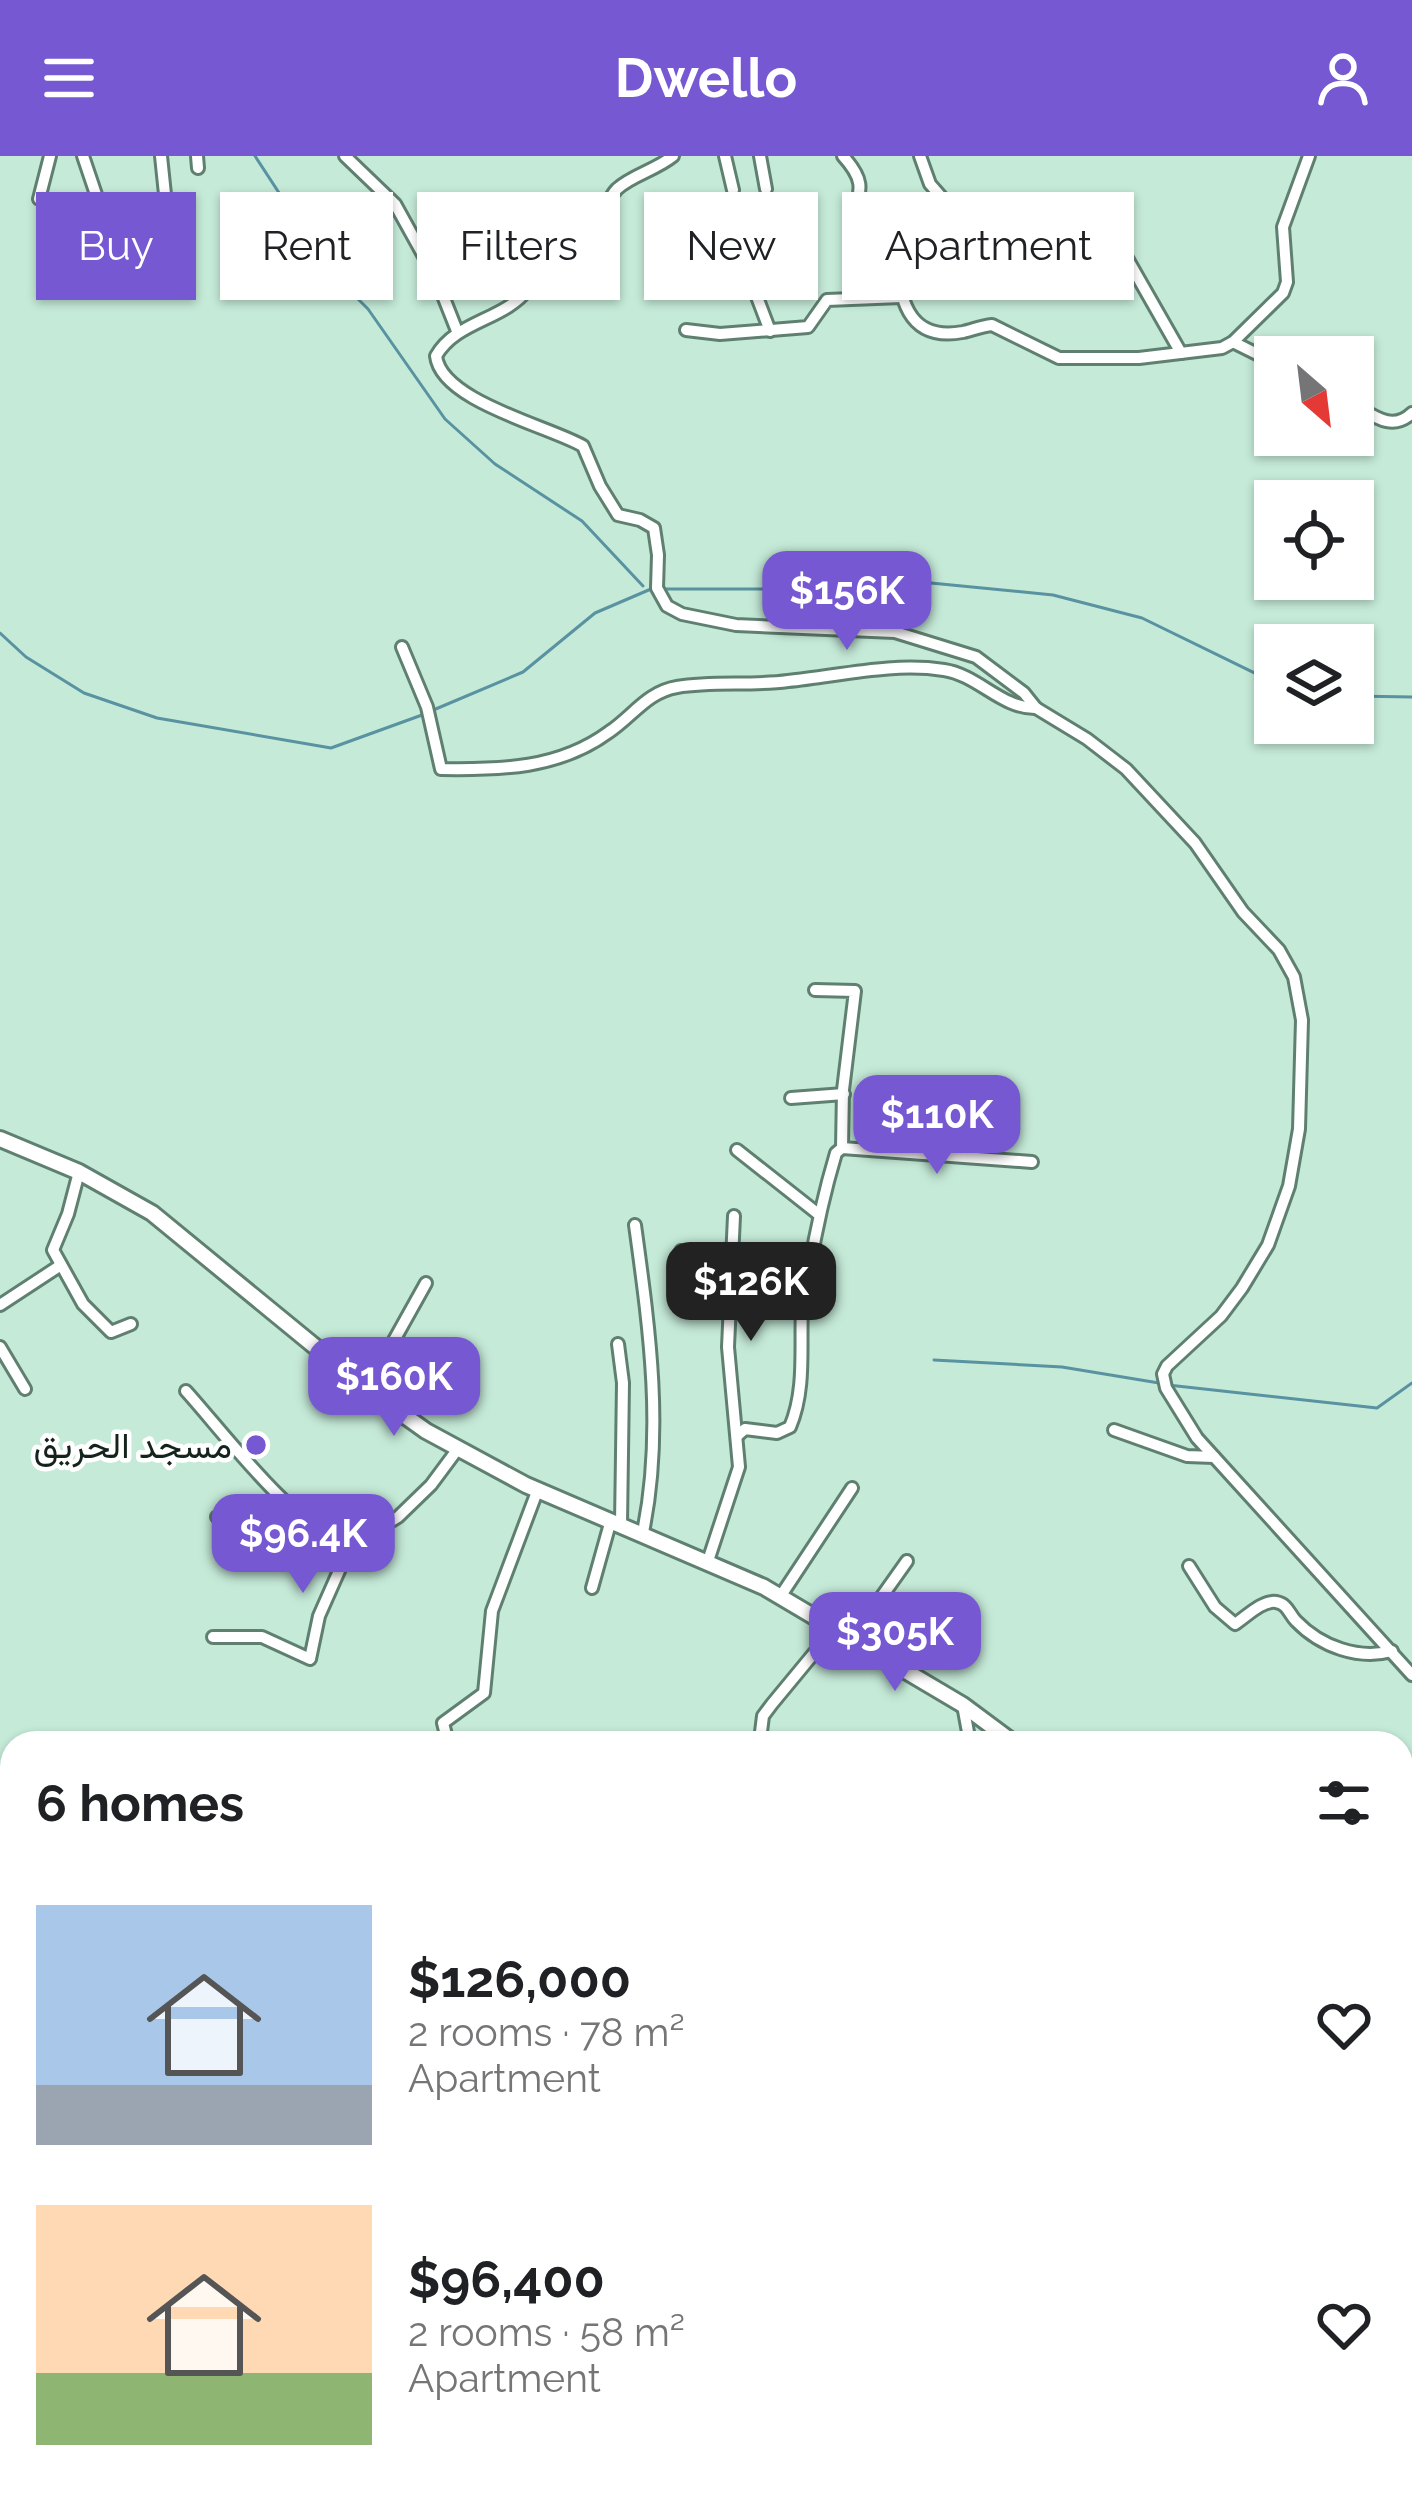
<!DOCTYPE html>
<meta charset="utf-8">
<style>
:root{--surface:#fff;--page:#f6f6f6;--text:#202124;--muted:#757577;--accent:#7558d2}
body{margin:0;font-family:Raleway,Vazirmatn,sans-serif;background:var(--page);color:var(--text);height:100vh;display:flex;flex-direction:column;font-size:45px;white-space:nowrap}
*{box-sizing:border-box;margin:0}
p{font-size:39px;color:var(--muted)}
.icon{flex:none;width:66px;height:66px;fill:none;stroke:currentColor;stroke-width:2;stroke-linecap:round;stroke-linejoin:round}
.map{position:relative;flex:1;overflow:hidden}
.drawer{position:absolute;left:0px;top:1575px;width:1413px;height:771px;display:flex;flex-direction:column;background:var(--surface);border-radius:36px 36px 0 0;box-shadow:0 3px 9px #0004}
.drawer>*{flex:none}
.top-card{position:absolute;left:36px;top:36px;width:1341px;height:108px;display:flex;gap:24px}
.needle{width:78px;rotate:152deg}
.tools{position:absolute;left:1254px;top:180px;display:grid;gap:24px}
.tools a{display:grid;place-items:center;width:120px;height:120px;border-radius:0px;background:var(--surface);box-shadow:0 3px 9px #0004;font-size:60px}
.price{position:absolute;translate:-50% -102px;padding:0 27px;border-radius:24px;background:var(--accent);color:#fff;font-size:39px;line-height:78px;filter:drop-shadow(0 3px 6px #0008)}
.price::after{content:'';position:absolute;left:50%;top:72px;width:36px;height:27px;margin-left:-18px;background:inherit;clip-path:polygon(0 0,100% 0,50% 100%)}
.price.selected{background:#222;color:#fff}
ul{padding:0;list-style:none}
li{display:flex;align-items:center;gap:36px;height:300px;padding:0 36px}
li span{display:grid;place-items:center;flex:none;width:336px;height:240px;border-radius:0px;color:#555}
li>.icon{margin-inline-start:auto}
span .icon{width:144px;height:144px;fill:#fffc;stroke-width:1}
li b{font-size:51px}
h2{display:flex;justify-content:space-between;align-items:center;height:144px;padding:0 36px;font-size:51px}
.pill{padding:0 42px;border-radius:0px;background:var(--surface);box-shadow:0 3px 9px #0004;font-size:42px;line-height:108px}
.pill.selected{background:var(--accent);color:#fff}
header{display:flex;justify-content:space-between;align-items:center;height:156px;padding:0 36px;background:var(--accent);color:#fff;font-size:54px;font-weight:700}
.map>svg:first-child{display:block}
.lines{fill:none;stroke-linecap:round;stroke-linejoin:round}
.stream{stroke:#5992a0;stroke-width:3}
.street-casing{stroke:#5f8071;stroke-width:16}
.secondary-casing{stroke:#5f8071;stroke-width:20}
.street{stroke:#fff;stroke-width:10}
.secondary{stroke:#fff;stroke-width:14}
.poi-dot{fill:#7558d2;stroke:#fff;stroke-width:4.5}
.labels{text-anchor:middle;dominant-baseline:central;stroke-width:9;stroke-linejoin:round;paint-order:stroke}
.poi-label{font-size:36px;fill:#15231d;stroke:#fff;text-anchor:end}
</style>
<header><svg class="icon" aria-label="menu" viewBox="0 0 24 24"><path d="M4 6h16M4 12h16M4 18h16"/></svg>Dwello<svg class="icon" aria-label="person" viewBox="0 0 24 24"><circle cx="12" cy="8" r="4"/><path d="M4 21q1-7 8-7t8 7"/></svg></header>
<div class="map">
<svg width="1412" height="2344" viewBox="0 0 1412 2344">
<rect width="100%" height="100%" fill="#c5ead8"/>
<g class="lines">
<!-- stream -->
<g class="stream">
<path d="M255 0 330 115 368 153 445 263 495 308 582 365 643 430"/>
<path d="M660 433H839L931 427 1053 439 1142 462 1275 527"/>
<path d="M0 477 26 501 84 537 157 562 331 592 422 559"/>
<path d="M1353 540 1412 541"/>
<path d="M431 555 523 516 595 457 651 433"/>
<path d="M934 1204 1062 1211 1159 1227"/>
<path d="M1168 1229 1377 1252 1412 1227"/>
<path d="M1218 2334 1220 2344"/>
<path d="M1228 2334 1230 2344"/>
<path d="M1258 2334 1283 2344"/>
<path d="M1363 2334 1372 2344"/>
<path d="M1254 2337V2334"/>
<path d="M1296 2340 1300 2334"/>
<path d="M1321 2342 1324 2334"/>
</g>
<defs>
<g id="street">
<path d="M83 0 109 77 114 110"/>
<path d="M161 0 166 48"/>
<path d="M197 0 198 12"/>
<path d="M345 0 395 48 436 122 457 175"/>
<path d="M673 0C656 14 632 19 617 33 605 45 605 62 593 73 585 81 577 76 567 78 538 83 526 106 529 132 504 165 457 164 436 200 441 245 548 270 583 290L600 330 618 359 640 364 654 372 658 399 657 432 667 450 682 458 736 469 895 476 976 501 1024 537 1036 552 1087 583 1126 613 1195 687 1243 756 1279 794 1294 821 1302 864 1299 973 1289 1030 1268 1089 1242 1132 1221 1160 1167 1210 1163 1218 1166 1232 1197 1282 1412 1519"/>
<path d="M725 0 733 34"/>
<path d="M760 0 766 33"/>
<path d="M843 0C863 22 863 32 853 59L865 73 882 70 886 74 930 66"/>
<path d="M920 0 930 28 951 52"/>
<path d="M39 43 50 0"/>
<path d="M886 74 893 81C899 126 898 188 963 176 972 174 982 170 992 169L1059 202H1139L1222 192 1233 186 1283 137 1287 126 1283 71 1309 0"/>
<path d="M741 84 746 112 770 175"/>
<path d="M1097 105 1122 98 1128 104 1181 197"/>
<path d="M686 174 720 178 808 171 827 144 901 141"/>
<path d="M1233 186 1275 207"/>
<path d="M1353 248C1374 260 1392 276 1412 257"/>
<path d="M402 491 427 551 441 613C500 614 559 613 609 576 633 560 647 536 677 531 714 525 752 530 788 525 839 520 892 506 944 514 978 519 1002 553 1036 552"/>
<path d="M791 942 844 938"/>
<path d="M842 992 1032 1006"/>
<path d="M737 994 817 1057"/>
<path d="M79 1016 68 1058 53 1094 83 1148 111 1176 131 1168"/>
<path d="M635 1069C649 1171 664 1274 643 1376"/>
<path d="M681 1095 702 1100 730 1099"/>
<path d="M0 1149 61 1109"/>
<path d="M618 1188 623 1227 621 1368"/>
<path d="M0 1191 25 1233"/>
<path d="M368 1231 426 1127"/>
<path d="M186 1235C224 1277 296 1374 350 1390"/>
<path d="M1114 1274 1187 1300 1214 1301"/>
<path d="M737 1280 745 1273 777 1277 790 1271C806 1234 800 1190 802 1152 803 1139 807 1127 809 1115 816 1074 824 1037 836 997L842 992 843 934 855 835 815 834"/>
<path d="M217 1361 243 1360 287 1346"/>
<path d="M708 1405 739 1311 728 1191 734 1060"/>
<path d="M1189 1410 1215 1451 1235 1468C1246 1461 1262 1444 1276 1446 1288 1448 1289 1458 1296 1465 1321 1491 1359 1504 1392 1495"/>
<path d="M592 1432 611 1364"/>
<path d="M780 1441 852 1332"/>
<path d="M213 1481H262L310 1503 319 1460 350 1390 398 1361 431 1329 457 1294"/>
<path d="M851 1484 907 1405"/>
<path d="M963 1549 970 1587"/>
<path d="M761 1576 763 1560 772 1548 834 1473"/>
<path d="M448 1587 443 1567 484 1537 492 1455 538 1333"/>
<path d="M1401 1957 1412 1954"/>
<path d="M1401 2173 1412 2165"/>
<path d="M1401 2200 1412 2212"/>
<path d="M1152 2334V2344"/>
<path d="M1188 2334 1190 2344"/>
<path d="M1211 2334 1214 2344"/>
<path d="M1372 2334 1381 2344"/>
<path d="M853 2344 859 2334"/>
</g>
<g id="secondary">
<path d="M0 983 79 1016 152 1057 363 1230 426 1275 526 1329 764 1431 963 1549 1014 1587"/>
<path d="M1401 1885 1412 1889"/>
</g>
</defs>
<!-- street casing -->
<use href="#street" class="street-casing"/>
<!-- secondary casing -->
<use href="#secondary" class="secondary-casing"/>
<!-- street -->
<use href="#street" class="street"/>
<!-- secondary -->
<use href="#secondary" class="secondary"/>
</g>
<!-- markers -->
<circle class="poi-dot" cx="256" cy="1289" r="12"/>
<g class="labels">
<!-- poi labels -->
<g class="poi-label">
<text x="232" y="1289">مسجد الحريق</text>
</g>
</g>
</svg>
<div class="tools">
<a><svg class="needle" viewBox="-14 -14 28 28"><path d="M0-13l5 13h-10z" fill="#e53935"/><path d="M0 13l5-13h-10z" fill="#757577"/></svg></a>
<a><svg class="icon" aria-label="locate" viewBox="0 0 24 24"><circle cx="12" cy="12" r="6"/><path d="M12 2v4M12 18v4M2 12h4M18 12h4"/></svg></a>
<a><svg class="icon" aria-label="layers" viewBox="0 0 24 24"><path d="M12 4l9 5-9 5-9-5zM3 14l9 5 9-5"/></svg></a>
</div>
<b class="price" style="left:847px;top:497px">$156K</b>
<b class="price" style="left:937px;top:1021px">$110K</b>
<b class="price selected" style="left:751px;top:1188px">$126K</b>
<b class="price" style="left:394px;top:1283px">$160K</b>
<b class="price" style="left:303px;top:1440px">$96.4K</b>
<b class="price" style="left:895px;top:1538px">$305K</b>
<div class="top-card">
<a class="pill selected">Buy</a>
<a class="pill">Rent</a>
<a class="pill">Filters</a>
<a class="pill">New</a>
<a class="pill">Apartment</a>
</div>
<section class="drawer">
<h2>6 homes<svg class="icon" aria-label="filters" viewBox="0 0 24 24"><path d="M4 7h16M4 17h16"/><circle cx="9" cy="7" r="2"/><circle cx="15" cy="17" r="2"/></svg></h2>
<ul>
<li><span style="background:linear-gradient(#a9c7e8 75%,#9aa5b1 0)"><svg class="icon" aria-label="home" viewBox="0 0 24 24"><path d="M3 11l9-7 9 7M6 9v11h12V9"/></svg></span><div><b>$126,000</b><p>2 rooms · 78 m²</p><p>Apartment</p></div><svg class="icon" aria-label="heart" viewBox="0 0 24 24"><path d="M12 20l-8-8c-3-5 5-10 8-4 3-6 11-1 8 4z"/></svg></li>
<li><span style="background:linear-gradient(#ffd9b3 70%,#8fb573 0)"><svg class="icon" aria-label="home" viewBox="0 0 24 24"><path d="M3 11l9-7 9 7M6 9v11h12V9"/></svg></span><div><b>$96,400</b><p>2 rooms · 58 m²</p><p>Apartment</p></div><svg class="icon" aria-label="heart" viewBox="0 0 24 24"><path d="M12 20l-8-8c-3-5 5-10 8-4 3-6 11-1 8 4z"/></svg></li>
</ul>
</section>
</div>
